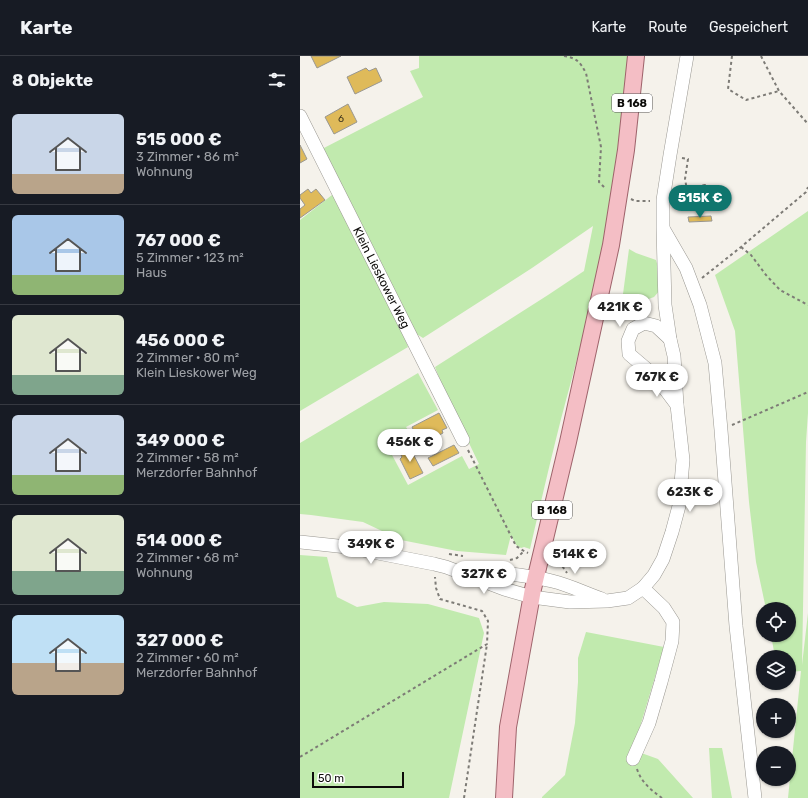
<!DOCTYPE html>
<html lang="de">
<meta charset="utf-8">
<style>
:root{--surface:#171b24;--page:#242831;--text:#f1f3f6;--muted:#9ea1a6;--line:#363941;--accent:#0f766e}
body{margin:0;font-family:Rubik,sans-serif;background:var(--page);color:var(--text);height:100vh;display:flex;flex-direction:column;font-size:15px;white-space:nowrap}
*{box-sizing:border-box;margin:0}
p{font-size:13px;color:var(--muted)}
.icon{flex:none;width:22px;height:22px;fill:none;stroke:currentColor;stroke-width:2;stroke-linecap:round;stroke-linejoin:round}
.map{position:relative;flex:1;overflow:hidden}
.drawer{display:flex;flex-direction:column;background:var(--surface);width:300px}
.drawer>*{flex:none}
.fabs{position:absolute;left:456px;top:546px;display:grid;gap:8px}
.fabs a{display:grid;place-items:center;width:40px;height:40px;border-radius:50%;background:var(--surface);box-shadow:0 1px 3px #0004;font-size:20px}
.scale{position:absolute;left:12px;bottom:10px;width:92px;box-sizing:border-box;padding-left:4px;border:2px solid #0d0c0a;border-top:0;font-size:11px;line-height:14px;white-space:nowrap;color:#0d0c0a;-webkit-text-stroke:3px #fff;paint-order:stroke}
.price{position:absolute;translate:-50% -34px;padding:0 9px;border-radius:14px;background:#fff;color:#222;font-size:13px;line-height:26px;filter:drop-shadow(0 1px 2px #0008)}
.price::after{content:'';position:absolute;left:50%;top:24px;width:12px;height:9px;margin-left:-6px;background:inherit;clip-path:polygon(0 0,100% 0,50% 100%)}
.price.current{background:var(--accent);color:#fff}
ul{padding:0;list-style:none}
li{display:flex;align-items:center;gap:12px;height:100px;padding:0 12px}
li+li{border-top:1px solid var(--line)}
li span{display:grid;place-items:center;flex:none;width:112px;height:80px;border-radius:6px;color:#555}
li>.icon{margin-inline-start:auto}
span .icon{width:48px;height:48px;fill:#fffc;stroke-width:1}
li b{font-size:17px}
h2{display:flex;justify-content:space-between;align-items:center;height:48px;padding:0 12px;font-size:17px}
header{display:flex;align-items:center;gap:24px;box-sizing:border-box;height:56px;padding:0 20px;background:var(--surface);border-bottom:1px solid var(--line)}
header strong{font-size:19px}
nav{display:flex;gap:22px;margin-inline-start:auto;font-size:14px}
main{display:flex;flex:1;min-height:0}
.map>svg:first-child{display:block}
.green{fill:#c1eaae}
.building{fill:#dfba5a;stroke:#999791}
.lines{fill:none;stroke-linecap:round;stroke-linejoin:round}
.minor-casing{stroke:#999791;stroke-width:14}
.major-casing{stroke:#9e636b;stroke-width:18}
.path{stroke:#7d7b76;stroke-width:2;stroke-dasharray:3 3;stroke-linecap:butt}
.minor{stroke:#fff;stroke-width:13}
.major{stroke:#f4bec5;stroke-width:16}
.labels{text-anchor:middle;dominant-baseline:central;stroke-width:3;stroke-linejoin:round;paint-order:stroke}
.number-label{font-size:10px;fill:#42381e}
.shield{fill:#fff;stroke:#565554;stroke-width:1}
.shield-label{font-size:11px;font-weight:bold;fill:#0d0c0a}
.street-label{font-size:12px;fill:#0d0c0a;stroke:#fff}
</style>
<header>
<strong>Karte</strong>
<nav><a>Karte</a><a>Route</a><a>Gespeichert</a></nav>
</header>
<main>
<section class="drawer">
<h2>8 Objekte<svg class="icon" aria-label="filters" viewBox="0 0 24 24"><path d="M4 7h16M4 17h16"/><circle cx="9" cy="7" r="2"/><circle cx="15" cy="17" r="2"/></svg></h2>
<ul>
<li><span style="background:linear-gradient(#c9d6e8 75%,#b9a48a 0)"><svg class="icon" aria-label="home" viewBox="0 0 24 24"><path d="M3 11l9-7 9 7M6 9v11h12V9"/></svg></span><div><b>515 000 €</b><p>3 Zimmer · 86 m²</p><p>Wohnung</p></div></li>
<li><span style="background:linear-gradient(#a9c7e8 75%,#8fb573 0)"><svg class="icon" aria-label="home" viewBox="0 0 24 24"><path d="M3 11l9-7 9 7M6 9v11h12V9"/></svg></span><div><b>767 000 €</b><p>5 Zimmer · 123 m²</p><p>Haus</p></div></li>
<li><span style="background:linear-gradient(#dfe7d0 75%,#7fa58c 0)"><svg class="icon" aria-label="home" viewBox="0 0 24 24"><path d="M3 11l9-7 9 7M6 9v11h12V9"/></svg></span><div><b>456 000 €</b><p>2 Zimmer · 80 m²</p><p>Klein Lieskower Weg</p></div></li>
<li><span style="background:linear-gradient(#c9d6e8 75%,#8fb573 0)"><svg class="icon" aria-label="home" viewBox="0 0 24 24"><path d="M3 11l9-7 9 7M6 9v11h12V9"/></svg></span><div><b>349 000 €</b><p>2 Zimmer · 58 m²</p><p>Merzdorfer Bahnhof</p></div></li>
<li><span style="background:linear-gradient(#dfe7d0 70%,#7fa58c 0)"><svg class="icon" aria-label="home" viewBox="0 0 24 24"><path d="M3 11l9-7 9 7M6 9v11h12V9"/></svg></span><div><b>514 000 €</b><p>2 Zimmer · 68 m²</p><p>Wohnung</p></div></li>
<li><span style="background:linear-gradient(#bfe0f5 60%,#b9a48a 0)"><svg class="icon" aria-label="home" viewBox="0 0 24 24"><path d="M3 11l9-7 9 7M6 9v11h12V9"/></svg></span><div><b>327 000 €</b><p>2 Zimmer · 60 m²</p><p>Merzdorfer Bahnhof</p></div></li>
</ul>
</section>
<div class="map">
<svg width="508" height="742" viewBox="0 0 508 742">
<rect width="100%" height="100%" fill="#f5f2eb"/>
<!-- green -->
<g class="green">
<path d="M119 0H329C322 69 313 139 299 207 289 260 275 311 261 363 250 406 240 450 230 493L224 491 221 492 216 489 211 479 206 499 157 495 101 484 63 466 11 459 0 458V387L118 317 138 354 106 371 115 385 91 397 108 429 162 400 169 413 179 408 147 341 135 311 248 239 284 215 293 170 232 212 123 282 115 277 20 94 123 41 110 15 119 12Z"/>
<path d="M32 139 36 140 99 267 108 291 0 355V164Z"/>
<path d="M508 155V357L506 386 502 609 508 557V742H488L501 615 489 616V601H475L471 579H489V553H466L456 506 449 446 435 275 415 219Z"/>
<path d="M329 193 336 197 356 204 361 222 360 234 354 241 321 253Z"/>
<path d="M0 499 27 501 37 541 57 551 84 546 128 548 179 562 184 577 149 742H0Z"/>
<path d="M286 576 364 591 333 694 358 703 393 742H242V741L265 719 275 667 278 626V602Z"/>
<path d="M409 692H422L432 742H412Z"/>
</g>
<!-- building -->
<g class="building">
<path d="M11 0H41L17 12Z"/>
<path d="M66 12 69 15 76 12 82 25 55 38 47 21Z"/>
<path d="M48 48 57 66 34 78 25 61Z"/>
<path d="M0 89 7 103 0 107Z"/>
<path d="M404 130 410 143 393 148 390 136Z"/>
<path d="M8 133 11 137 16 133 25 144 0 162V153L5 149 0 142V139Z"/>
<path d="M411 160 412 165 389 166 388 161Z"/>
<path d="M139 357 147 372 142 374 143 377 127 386 125 382 119 385 112 371Z"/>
<path d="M154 389 159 397 133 410 128 402Z"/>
<path d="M109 390 123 417 110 423 100 403 102 401 99 395Z"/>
</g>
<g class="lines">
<defs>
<g id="minor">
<path id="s1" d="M0 60 163 384"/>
<path d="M364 174 386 212 400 249 415 307 421 374 436 570 455 742"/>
<path d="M370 283 356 270 344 267 333 273 328 285 329 298 356 321 377 349"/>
<path d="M0 486 47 491 134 508 146 511 204 533 232 541 270 546 307 545 328 542 343 532 354 519 363 503 372 476 379 450 383 404 377 349 374 300 370 283 365 249 363 172V144L370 99 387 0"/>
<path d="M163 513C193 516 223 518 252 525 269 529 285 537 302 543"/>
<path d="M333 703 349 667 361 626 372 585 373 566 364 552 343 532"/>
</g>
<path id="major" d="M204 742 208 671 233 533 268 386 311 189 326 94 336 0"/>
</defs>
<!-- minor casing -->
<use href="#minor" class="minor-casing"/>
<!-- major casing -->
<use href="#major" class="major-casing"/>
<!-- path -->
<g class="path">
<path d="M264 0C277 2 280 6 286 17L301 91 299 126 305 132"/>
<path d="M432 0 428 33 446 44 479 35"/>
<path d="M461 0 479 35 508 68"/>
<path d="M382 102 388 103 385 123 387 134"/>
<path d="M331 143 335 145H350"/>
<path d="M376 143C387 135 391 132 405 129V133"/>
<path d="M441 191 451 199 466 219 480 234 508 249"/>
<path d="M402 222 441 191 506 136 508 131"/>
<path d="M432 369 508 336"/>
<path d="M168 394 216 490 224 495 228 497"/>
<path d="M149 498 163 500"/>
<path d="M254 503 258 504 267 517"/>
<path d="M210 504 217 502 224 495"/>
<path d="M0 701 187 588 188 565 182 555 140 543 136 532 135 521"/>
<path d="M337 713C341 726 351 734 362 742"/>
<path d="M164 742 187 588"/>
</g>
<!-- minor -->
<use href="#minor" class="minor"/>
<!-- major -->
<use href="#major" class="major"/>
</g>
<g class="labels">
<!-- number labels -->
<g class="number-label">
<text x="41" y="63">6</text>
</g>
<!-- shield labels -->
<g class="shield">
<rect x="312" y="38" width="40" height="18" rx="3"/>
<rect x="232" y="445" width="40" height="18" rx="3"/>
</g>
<g class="shield-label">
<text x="332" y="47">B 168</text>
<text x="252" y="454">B 168</text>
</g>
<!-- street labels -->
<g class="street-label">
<text stroke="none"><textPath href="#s1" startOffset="181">Klein Lieskower Weg</textPath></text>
</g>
</g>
</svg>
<div class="fabs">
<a><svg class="icon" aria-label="locate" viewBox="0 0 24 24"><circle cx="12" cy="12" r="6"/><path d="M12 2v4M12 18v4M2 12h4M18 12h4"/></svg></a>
<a><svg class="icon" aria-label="layers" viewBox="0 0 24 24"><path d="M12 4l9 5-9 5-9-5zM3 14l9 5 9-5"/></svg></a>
<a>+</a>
<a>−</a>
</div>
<div class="scale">50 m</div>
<b class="price current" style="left:400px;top:163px">515K €</b>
<b class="price" style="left:320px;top:272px">421K €</b>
<b class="price" style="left:357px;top:342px">767K €</b>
<b class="price" style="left:110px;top:407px">456K €</b>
<b class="price" style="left:390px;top:457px">623K €</b>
<b class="price" style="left:71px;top:509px">349K €</b>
<b class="price" style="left:275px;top:519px">514K €</b>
<b class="price" style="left:184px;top:539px">327K €</b>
</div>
</main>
